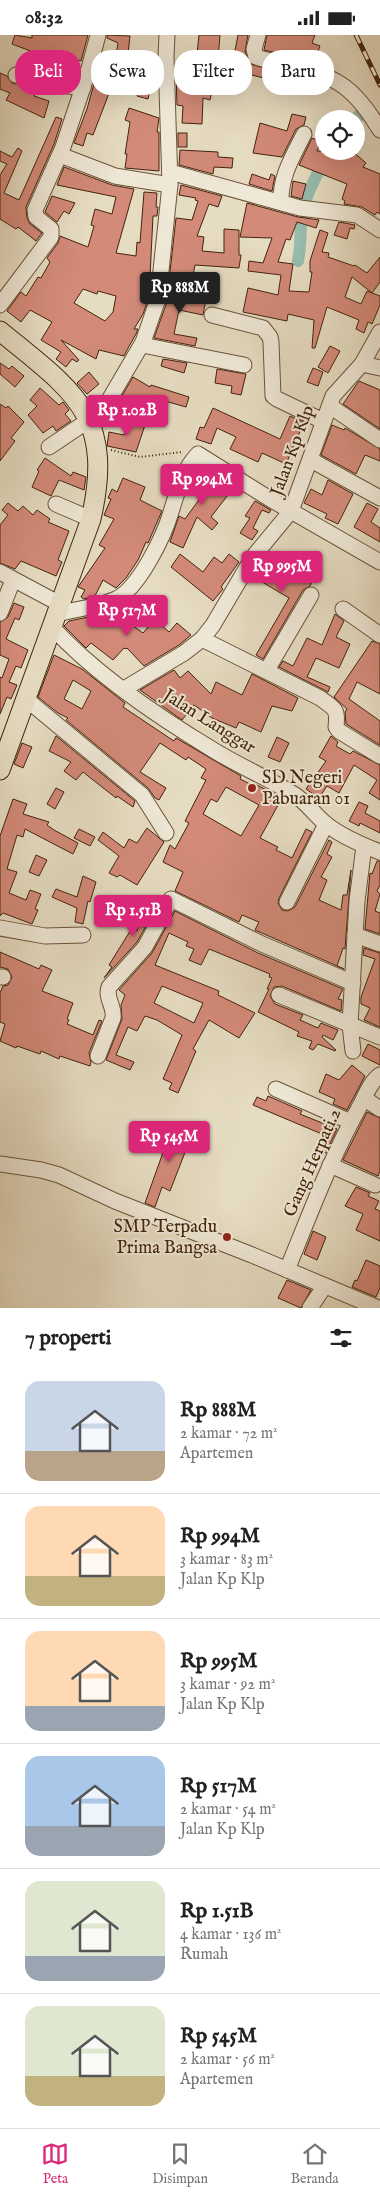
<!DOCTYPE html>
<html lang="id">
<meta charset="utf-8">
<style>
:root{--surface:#fff;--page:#f2f2f2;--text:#222;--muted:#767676;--line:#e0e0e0;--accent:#db2777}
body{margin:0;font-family:"IM FELL English",serif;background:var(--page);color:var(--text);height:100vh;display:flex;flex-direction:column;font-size:19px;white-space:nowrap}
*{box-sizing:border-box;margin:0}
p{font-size:16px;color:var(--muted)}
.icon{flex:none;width:28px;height:28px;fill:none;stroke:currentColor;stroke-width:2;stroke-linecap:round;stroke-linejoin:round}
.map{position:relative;height:1273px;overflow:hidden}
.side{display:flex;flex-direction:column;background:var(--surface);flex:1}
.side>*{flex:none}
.top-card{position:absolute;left:15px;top:15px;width:350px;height:45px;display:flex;gap:10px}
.tools{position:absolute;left:315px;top:75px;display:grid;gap:10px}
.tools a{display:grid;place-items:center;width:50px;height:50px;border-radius:50%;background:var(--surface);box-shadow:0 5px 20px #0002;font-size:25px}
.price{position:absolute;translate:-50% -42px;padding:0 11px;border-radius:5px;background:var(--accent);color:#fff;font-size:16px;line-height:32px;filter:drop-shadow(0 1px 2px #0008)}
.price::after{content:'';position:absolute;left:50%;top:30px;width:15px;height:11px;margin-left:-8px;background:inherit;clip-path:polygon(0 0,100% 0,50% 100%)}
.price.selected{background:#222;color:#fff}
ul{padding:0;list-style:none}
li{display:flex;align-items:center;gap:15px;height:125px;padding:0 25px}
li+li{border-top:1px solid var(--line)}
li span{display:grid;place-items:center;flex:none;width:140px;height:100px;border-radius:15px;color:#555}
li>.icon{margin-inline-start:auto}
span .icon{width:60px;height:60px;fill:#fffc;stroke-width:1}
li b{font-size:21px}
h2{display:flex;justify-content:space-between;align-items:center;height:60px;padding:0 25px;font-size:21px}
.pill{padding:0 18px;border-radius:20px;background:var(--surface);box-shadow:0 5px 20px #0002;font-size:18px;line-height:45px}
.pill.selected{background:var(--accent);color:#fff}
.status{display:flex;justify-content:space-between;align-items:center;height:35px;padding:0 25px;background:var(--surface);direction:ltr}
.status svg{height:14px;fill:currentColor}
.dock{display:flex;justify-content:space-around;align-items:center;height:70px;border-top:1px solid var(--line);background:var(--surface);font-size:14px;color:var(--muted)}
.dock a{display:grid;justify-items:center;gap:2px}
.dock .selected{color:var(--accent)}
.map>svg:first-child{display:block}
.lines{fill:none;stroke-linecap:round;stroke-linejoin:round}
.canal{stroke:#97bcaf;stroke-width:12}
.building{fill:#d38a79;stroke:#43240b;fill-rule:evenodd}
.minor-casing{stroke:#6c5239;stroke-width:17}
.major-casing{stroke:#43240b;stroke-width:21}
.path{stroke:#43240b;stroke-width:2;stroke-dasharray:1 2.5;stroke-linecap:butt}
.minor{stroke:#efe8d7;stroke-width:15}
.major{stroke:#e6dcc2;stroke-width:19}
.rail-casing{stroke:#43240b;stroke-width:5}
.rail{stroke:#efe8d7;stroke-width:3;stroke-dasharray:9;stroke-linecap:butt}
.poi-dot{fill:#8f2418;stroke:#efe8d7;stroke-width:2}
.labels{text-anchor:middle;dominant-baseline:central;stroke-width:4;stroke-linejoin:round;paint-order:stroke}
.street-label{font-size:18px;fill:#43240b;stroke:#efe8d7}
.poi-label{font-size:18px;fill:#43240b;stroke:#efe8d7;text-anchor:start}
</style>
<div class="status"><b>08:32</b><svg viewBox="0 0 49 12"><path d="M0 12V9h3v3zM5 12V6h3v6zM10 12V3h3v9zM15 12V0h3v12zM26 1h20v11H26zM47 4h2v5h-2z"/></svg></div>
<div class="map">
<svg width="380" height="1273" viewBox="0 0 380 1273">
<rect width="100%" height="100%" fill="#e6dcc2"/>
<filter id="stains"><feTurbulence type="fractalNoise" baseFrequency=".004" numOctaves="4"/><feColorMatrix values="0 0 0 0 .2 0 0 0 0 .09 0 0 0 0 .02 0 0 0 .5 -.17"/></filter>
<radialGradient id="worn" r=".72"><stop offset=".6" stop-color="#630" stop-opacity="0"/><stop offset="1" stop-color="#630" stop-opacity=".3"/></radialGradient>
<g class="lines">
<!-- canal -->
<g class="canal">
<path d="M356 84 363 75"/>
<path d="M298 226C301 211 300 196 302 182 304 162 317 140 326 122"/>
</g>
</g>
<!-- building -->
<g class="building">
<path d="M15 0 32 3V0H88L81 26 66 22 65 29 32 22 33 17 12 9Z"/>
<path d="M107 0 130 1 127 28 144 35 146 25 157 27V37L154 36 148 64 137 61 141 51 116 40 93 100 87 98 83 111 74 108 87 74 102 20 115 26 118 8 107 3Z"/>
<path d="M199 0H220L218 24 212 47H214L210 65 203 63 202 89 182 88 183 71 177 70 176 37 198 41 204 20 197 19Z"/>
<path d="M238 0H248L245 16 250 29 308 45 304 59 293 55 294 51 252 40 232 31Z"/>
<path d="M267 0H315L312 8 320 11 316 22 320 23 319 28 264 15Z"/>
<path d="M0 38 7 41 13 49 21 48 36 54 34 61 49 66 44 83 6 65 10 58 0 54Z"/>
<path d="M129 73 159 83 157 97H159V136L125 133 127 119H125L130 87 125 85Z"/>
<path d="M292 79 306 82 304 90 296 94 282 122 253 118 260 88 287 96Z"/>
<path d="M56 82 62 84 54 109 26 172 27 183 30 189 42 198 36 206 18 192 16 194 0 184V140L7 129 0 126V116L12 122 18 113 22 116 4 158 19 165Z"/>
<rect x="178" y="98" width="9" height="14"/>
<path d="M312 103 321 107 317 116H352L366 128 363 132 380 139V179L377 177 375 180 362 172 344 169 345 166 342 164 347 149 299 130Z"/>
<path d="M180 115 218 117V122L233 123 232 133 214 132 213 139 179 130Z"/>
<path d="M64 132 112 150 134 154 116 218 136 221 137 207 140 208 144 157 157 158 156 172H158L157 181H153L149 262 143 279 134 294H138L136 299 127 315 124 321 99 315 96 324 61 305 79 325 77 327 72 324 66 332 56 324 61 317 41 305 52 287 30 275 21 287 7 276 21 257 26 261 38 242 41 243 50 227 47 223 58 208 60 201 88 212 94 191 91 190 95 174 112 179 116 162 57 150ZM83 254 97 259 98 256 116 261 113 277 105 286 74 268Z"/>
<path d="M252 139 269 145 271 139 275 141 272 156 249 149Z"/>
<path d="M293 146 306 149 302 164 291 161Z"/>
<path d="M181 150 222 161 218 172 209 169 197 201 204 202 202 216 224 218V194L239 195V220H241L239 233 195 230 192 246H169L176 183 192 185 198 166 195 165 196 163 179 160Z"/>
<path d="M52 161 75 168 69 179 64 176 57 187 45 177Z"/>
<path d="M247 168 298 182 319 185 316 193 297 187 290 205 286 204 278 227 293 229 289 256 309 257 312 237H310V226L320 195 328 198 322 217 329 218 328 222 354 231 355 230 367 238 380 222V247L372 258 352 242 345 262 361 269 367 256 380 261V270L372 289 368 287 364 298 356 294 359 285 327 272 315 313H312L314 285 288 279 287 286 243 277 248 253 278 260 281 240 248 236 249 226 263 228 272 203 240 202Z"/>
<path d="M339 187 355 190 354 194 350 193 347 204 334 200Z"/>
<path d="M169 251 207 259 203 280 179 275 174 299 197 303 195 311 154 303 167 267Z"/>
<path d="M330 311 340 316 328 338 318 332Z"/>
<path d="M163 324 187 328 184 338 161 331Z"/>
<path d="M0 328 9 334 12 331 24 341 15 352 0 339Z"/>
<path d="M313 333 323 337 318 351 307 347Z"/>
<path d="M217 334 246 339 241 360 231 358 232 351 215 348Z"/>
<path d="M89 337 99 349 87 359 77 348Z"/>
<path d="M133 342 150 352 151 350 189 362 186 372 165 366 161 375 133 363 128 372 119 366Z"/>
<path d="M359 346 380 355V394L343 369Z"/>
<path d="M40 353 59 370 63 367 69 375 65 379 71 386 56 396 53 391 43 398 28 380 37 371 30 365Z"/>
<path d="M0 369 6 373 8 371 24 387 11 403 15 406 0 426Z"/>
<path d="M213 373 280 404 290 381 304 387 286 429 262 418 258 427 230 414 236 402 217 393 211 409 196 404 200 392 204 393Z"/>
<path d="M131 384 145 390 136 417 107 411 109 397 124 400Z"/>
<path d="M332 390 344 395 345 393 380 414V426L365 420 356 439 321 420Z"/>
<path d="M45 423 71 441 73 437 86 442 84 455 59 445 51 461 32 452 39 436 37 435Z"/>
<path d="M206 435 234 452 211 482 218 488 212 495 197 482 183 513 170 507 179 481 185 484 201 462 189 452 193 443 194 442 198 445Z"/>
<path d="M123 443 145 452 140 465 162 476 148 508 146 507 138 525 126 543 116 553 103 545 95 561 84 564 81 562 85 555 78 552 105 513 99 510 114 484 104 480 111 464 108 463 112 454 117 457Z"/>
<path d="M328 445 353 459 338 489 325 483 327 479 304 468 311 454 322 460Z"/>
<path d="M255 466 271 475 269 478 262 475 253 493 258 496 252 505 240 498 250 483 245 481Z"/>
<path d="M8 468 18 476 23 471 33 480 37 475 50 484 48 487 69 496 58 525 62 527 56 541 21 526 15 534 0 528V490L8 480 2 475Z"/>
<path d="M367 468 378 474 371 487 380 493V507L354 492Z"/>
<path d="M180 519 203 537 214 522 222 528 229 519 239 527 221 552 223 554 213 566 171 532Z"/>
<path d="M274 522 314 543 310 551 303 555 263 624 256 620 289 563 252 541 260 529 267 534Z"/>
<path d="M14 568 24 572 19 585 15 583 6 604 28 615 21 633 16 631 9 647 17 650 11 664 7 662 0 679V642L2 643 9 624 0 620V587L8 582Z"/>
<path d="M114 577 143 598 155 584 169 597 177 588 191 600 179 610 144 631 127 613 126 614 124 613 113 625 91 608 86 613 64 591 69 586 93 581 105 587Z"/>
<path d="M335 579 344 586 336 602 350 609 339 633 316 623 307 642 330 652 328 657 279 632 283 626 293 631 307 603 322 610Z"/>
<path d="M372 606 380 609V659L357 647 349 664 380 686V710L346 689 345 677 347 674 334 662Z"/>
<path d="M54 620 82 634 125 668 123 672 174 706 176 703 241 741 240 744 254 751 255 749 282 763 260 803 278 812 276 815 292 823 306 794 312 797 279 863 278 868 282 875 288 876 295 872 329 805 332 807 327 819 332 822 321 842 327 845 319 865 341 875 343 860H347L351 835 345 914 343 913 337 931 344 934 255 895 259 887 242 880 239 887 175 856 183 837 163 827 170 810 175 814 189 788 185 786 206 745 201 743 206 734 188 722 186 725 160 708 140 737 166 753 159 765 155 763 148 753 66 685 68 683 58 678 38 662ZM73 645 91 656 82 674 64 664ZM226 752 259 770 241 801 203 779 211 764 217 767Z"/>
<path d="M174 635 180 643 188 636 211 659 216 647 242 660 252 639 298 663 292 676 272 671 261 697 239 687 236 693 212 683 194 670 182 685 140 655Z"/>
<path d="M56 701 135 766 133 772 117 761 116 763 83 737 76 745 64 736 71 727 49 716Z"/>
<path d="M331 701 338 707 336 711 350 719 353 716 380 730V765L369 758 377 745 354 730 339 758 327 751 319 763 306 754 326 726 319 722Z"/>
<path d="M277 702 289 708 280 727 268 722Z"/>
<path d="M22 708 32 712 23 733 14 729Z"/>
<path d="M56 753 64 757 55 774 47 769Z"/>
<path d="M13 764 27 769 23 779 49 787 47 790 54 795 78 808 73 819 25 794 23 802 17 800 7 834 17 837 9 858 26 865 30 855 41 859 35 874 38 875 32 889 3 878 0 881V801Z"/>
<path d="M359 767 368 771 365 778 380 786V798L360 788 359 791 349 786Z"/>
<path d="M147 793 164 807 137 850 120 840 117 842 109 838 119 821 98 805 103 797 124 813 129 804 137 808Z"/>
<path d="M79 794 95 802 90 811 74 803Z"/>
<path d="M36 820 47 825 39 841 29 837Z"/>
<path d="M377 826H380V850L377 856 380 859 375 876 380 878V899L365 894 370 838 372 839Z"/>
<path d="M83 841 96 847 90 867 88 866 83 889 75 887 77 873 52 862 56 854 77 862Z"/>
<path d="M147 869 156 873 137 907 104 943 112 932 109 930 132 893 137 896Z"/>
<path d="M175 876 258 918 343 954 338 964 342 965 341 976 282 951 274 952 270 961 275 969 303 980 300 985 318 993 321 988 338 995 333 1005 323 1000 322 1002 336 1015 335 1016 318 1009 313 1015 309 1013 312 1006 297 1001 299 997 258 977 269 954H267L272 943 269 942 270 939 209 914 201 930 189 925 194 914 186 911 188 907 169 898 155 930 219 956 218 960 255 978 239 1003 209 985 193 1014 196 1016 178 1058 169 1054 172 1048 163 1044 182 1000 157 985 145 981 137 996 128 992 116 1020 134 1027 130 1035 106 1025 122 984 121 970 125 960 119 955 152 918ZM162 951 203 968 194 988 154 968Z"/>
<path d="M364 913 380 918V992L364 985 370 973 361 969V962L375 924 363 920Z"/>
<path d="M0 917 39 934 41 930 52 935 42 956 73 968 67 984 69 985 67 989 93 1000 99 985 102 986 89 1018 91 1027 90 1031 60 1021 59 1024 41 1016 40 1019 17 1011 16 1013 0 1006 5 989 0 987V958L3 951 8 950 12 942 8 934 0 932Z"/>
<path d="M368 1009 380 1015V1030L362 1021Z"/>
<path d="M352 1030 365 1041 347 1075 333 1069 335 1064 319 1057 326 1039 339 1045Z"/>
<path d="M268 1061 302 1076 300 1079 337 1094 326 1118 323 1117 329 1102 253 1070 257 1062 266 1066Z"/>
<path d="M367 1077 380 1083V1136L378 1141 343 1125Z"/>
<path d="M176 1088 193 1101 189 1107 170 1156 162 1152 155 1172 145 1168 171 1095Z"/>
<path d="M356 1152 370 1158 368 1161 379 1166 375 1174 380 1176V1206L356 1195 363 1179 345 1171Z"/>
<path d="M313 1196 326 1202 317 1225 304 1219Z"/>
<path d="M366 1225 380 1231V1253L376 1262 352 1252 355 1245 357 1246Z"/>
<path d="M287 1245 311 1255 301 1273 278 1263Z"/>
</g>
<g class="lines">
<defs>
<g id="minor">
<path d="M258 0 254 14 256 22C268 26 281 28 294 31 339 42 356 55 380 95"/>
<path d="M16 40 31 36H49L68 51 83 53"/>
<path d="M60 120 115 141 170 150"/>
<path d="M170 137 300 173 357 180 380 195"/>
<path d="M281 167C280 142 293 121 304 99"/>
<path d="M0 270 51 202V194L36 182 35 175 63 112 88 37 98 0"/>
<path d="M212 280 263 293 270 302 271 307 273 361 277 364 323 386"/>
<path d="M142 310 244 330"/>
<path d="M362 329 380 297"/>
<path d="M330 371 380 405"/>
<path d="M92 394 143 307 158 264 170 150 166 22 167 0"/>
<path d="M49 412 89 385"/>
<path d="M311 425 380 463"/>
<path d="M56 469 91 484"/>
<path d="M0 537 60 569"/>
<path d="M343 574 380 600"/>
<path d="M0 578 13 545"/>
<path d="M57 579C76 574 98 572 116 564 139 553 164 501 171 477 178 455 182 436 198 419L270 464 380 527"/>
<path d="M52 592C96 640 160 683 215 716 241 732 270 744 295 760 307 768 315 780 326 789 341 801 362 810 380 817"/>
<path d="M202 604 320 663C335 674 338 673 336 692L339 696 380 721"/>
<path d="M267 635 311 560"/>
<path d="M124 654 184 618 202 604 213 590 253 522 291 476 333 361 362 329 380 333"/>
<path d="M26 664 142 760 166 798"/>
<path d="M287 867 326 789"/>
<path d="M0 893 45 901 83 900"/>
<path d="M355 900 380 909"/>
<path d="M0 942H3"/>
<path d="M279 960 380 1002"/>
<path d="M353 1016 350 990 357 866 364 811"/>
<path d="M98 1021 113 983C115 972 105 963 109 952L145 912 171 864 262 909 353 948"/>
<path d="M276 1054 351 1087"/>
<path d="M364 1063 380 1074"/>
<path d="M0 1129 41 1135 59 1140 115 1166 252 1220 378 1273"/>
<path d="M330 1130 375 1150"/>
<path d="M287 1235C310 1179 331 1122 361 1069 366 1059 371 1046 380 1040"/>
<path d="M310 1273 324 1252"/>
</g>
<path id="major" d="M0 296C73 356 115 379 91 484L0 735"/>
</defs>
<!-- minor casing -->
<use href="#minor" class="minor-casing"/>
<!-- major casing -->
<use href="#major" class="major-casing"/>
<!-- path -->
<path class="path" d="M111 415 140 422 182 417"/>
<!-- minor -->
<use href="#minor" class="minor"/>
<!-- major -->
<use href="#major" class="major"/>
<defs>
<path id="rail" d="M356 0 380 50"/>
</defs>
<!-- rail casing -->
<use href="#rail" class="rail-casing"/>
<!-- rail -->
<use href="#rail" class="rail"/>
</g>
<!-- markers -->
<g class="poi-dot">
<circle cx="252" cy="753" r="5"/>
<circle cx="227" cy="1202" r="5"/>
</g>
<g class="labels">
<!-- street labels -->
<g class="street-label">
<text transform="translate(293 416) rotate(-70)">Jalan Kp Klp</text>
<text transform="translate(209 687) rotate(32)">Jalan Langgar</text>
<text transform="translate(313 1128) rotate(-66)">Gang Herpati.2</text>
</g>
<!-- poi labels -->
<g class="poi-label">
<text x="262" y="743">SD Negeri<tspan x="262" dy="21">Pabuaran 01</tspan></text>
<text x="217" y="1192" text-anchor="end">SMP Terpadu<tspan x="217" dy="21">Prima Bangsa</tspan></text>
</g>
</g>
<rect width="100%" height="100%" filter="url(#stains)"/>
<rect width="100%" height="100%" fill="url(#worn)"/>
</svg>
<div class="tools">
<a><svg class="icon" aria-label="locate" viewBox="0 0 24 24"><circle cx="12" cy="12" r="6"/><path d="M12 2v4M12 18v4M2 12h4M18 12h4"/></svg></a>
</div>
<b class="price selected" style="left:180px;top:279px">Rp 888M</b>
<b class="price" style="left:127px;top:402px">Rp 1.02B</b>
<b class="price" style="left:202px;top:471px">Rp 994M</b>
<b class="price" style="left:282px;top:558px">Rp 995M</b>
<b class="price" style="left:127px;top:602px">Rp 517M</b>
<b class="price" style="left:133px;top:902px">Rp 1.51B</b>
<b class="price" style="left:169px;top:1128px">Rp 545M</b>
<div class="top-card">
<a class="pill selected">Beli</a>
<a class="pill">Sewa</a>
<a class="pill">Filter</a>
<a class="pill">Baru</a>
</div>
</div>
<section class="side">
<h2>7 properti<svg class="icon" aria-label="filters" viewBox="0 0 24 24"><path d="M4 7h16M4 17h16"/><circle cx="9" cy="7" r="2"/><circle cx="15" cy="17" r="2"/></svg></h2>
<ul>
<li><span style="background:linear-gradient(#c9d6e8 70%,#b9a48a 0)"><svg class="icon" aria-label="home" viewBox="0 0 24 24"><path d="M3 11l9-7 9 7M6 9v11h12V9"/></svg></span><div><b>Rp 888M</b><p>2 kamar · 72 m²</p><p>Apartemen</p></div></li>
<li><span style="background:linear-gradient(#ffd9b3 70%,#c2b280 0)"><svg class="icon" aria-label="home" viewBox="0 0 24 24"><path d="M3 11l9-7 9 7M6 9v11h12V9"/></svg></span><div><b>Rp 994M</b><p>3 kamar · 83 m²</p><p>Jalan Kp Klp</p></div></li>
<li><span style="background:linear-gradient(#ffd9b3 75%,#9aa5b1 0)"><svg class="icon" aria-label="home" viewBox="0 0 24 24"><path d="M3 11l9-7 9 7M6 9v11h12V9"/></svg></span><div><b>Rp 995M</b><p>3 kamar · 92 m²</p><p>Jalan Kp Klp</p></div></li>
<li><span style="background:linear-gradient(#a9c7e8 70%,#9aa5b1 0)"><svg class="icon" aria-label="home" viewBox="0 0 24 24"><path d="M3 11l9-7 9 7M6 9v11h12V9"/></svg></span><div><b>Rp 517M</b><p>2 kamar · 54 m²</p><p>Jalan Kp Klp</p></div></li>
<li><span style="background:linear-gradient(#dfe7d0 75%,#9aa5b1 0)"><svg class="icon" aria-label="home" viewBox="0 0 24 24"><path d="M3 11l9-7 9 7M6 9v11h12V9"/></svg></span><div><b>Rp 1.51B</b><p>4 kamar · 136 m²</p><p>Rumah</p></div></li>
<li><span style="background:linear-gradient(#dfe7d0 70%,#c2b280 0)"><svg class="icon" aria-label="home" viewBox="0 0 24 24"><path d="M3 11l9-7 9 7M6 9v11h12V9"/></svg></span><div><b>Rp 545M</b><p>2 kamar · 56 m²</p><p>Apartemen</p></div></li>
</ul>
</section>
<nav class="dock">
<a class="selected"><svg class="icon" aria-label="map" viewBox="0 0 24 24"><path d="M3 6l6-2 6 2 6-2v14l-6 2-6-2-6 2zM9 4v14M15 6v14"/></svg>Peta</a>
<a><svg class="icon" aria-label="saved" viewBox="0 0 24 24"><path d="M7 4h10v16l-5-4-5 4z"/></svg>Disimpan</a>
<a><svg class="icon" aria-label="home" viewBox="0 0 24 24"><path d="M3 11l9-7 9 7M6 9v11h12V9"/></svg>Beranda</a>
</nav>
